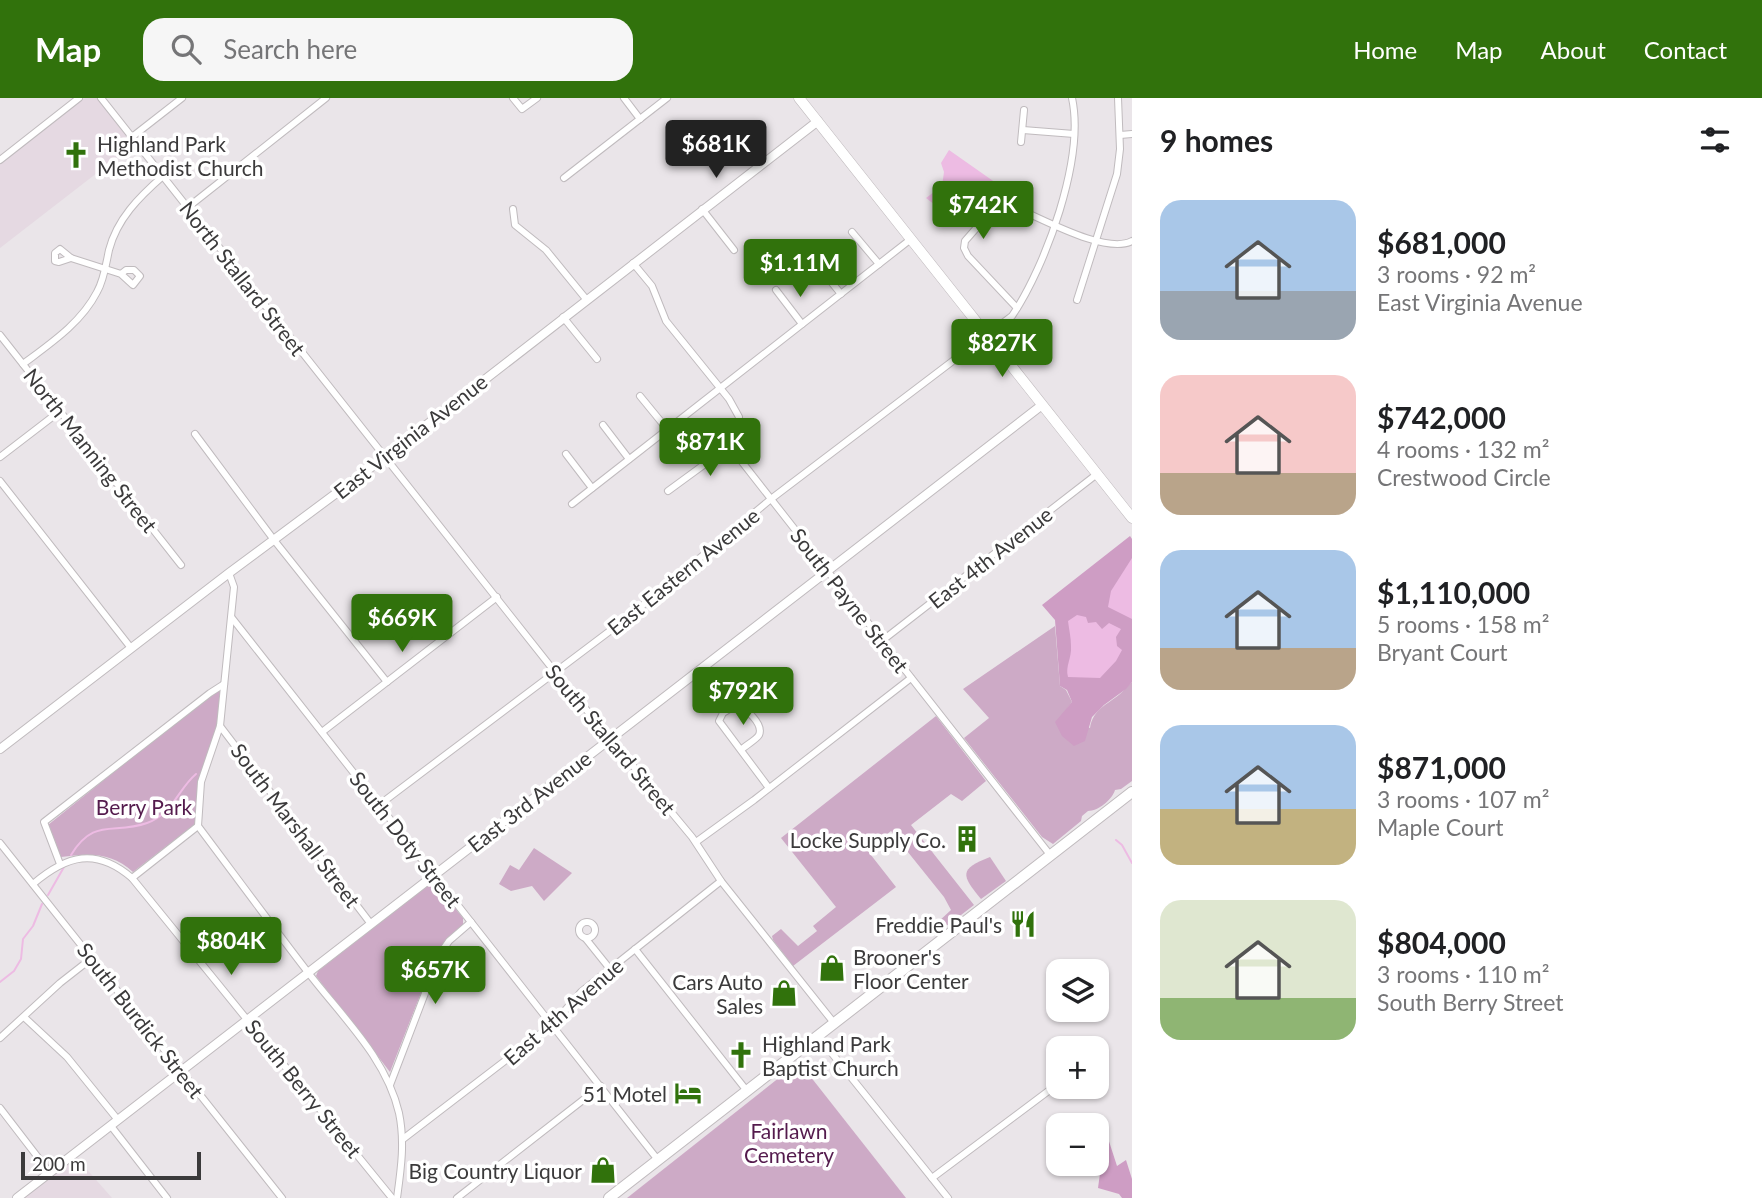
<!DOCTYPE html>
<meta charset="utf-8">
<style>
:root{--surface:#fff;--page:#f6f6f6;--text:#202124;--muted:#757577;--accent:#31720c}
body{margin:0;font-family:Lato,sans-serif;background:var(--page);color:var(--text);height:100vh;display:flex;flex-direction:column;font-size:26px;white-space:nowrap}
*{box-sizing:border-box;margin:0}
p{font-size:23px;color:var(--muted)}
.icon{flex:none;width:38px;height:38px;fill:none;stroke:currentColor;stroke-width:2;stroke-linecap:round;stroke-linejoin:round}
.map{position:relative;flex:1;overflow:hidden}
.side{display:flex;flex-direction:column;background:var(--surface);width:630px}
.side>*{flex:none}
.controls{position:absolute;left:1046px;top:861px;display:grid;gap:14px}
.controls a{display:grid;place-items:center;width:63px;height:63px;border-radius:14px;background:var(--surface);box-shadow:0 2px 5px #0004;font-size:35px}
.scale{position:absolute;left:21px;bottom:18px;width:180px;box-sizing:border-box;padding-left:7px;border:4px solid #3b3a3b;border-top:0;font-size:19px;line-height:24px;white-space:nowrap;color:#3b3a3b;-webkit-text-stroke:5px #fff;paint-order:stroke}
.price{position:absolute;translate:-50% -60px;padding:0 16px;border-radius:7px;background:var(--accent);color:#fff;font-size:23px;line-height:46px;filter:drop-shadow(0 2px 4px #0008)}
.price::after{content:'';position:absolute;left:50%;top:42px;width:21px;height:16px;margin-left:-10px;background:inherit;clip-path:polygon(0 0,100% 0,50% 100%)}
.price.on{background:#222;color:#fff}
ul{padding:0;list-style:none}
li{display:flex;align-items:center;gap:21px;height:175px;padding:0 28px}
li span{display:grid;place-items:center;flex:none;width:196px;height:140px;border-radius:21px;color:#555}
li>.icon{margin-inline-start:auto}
span .icon{width:84px;height:84px;fill:#fffc;stroke-width:1}
li b{font-size:30px}
h2{display:flex;justify-content:space-between;align-items:center;height:84px;padding:0 28px;font-size:30px}
header{display:flex;align-items:center;gap:42px;box-sizing:border-box;height:98px;padding:0 35px;background:var(--accent);color:#fff}
header strong{font-size:33px}
nav{display:flex;gap:38px;margin-inline-start:auto;font-size:24px}
.search{width:490px;height:63px;background:var(--page);display:flex;align-items:center;gap:18px;box-sizing:border-box;padding:0 24px;border-radius:21px;color:var(--muted);font-size:26px}
main{display:flex;flex:1;min-height:0}
.map>svg:first-child{display:block}
.built{fill:#e5d9e2}
.green{fill:#cdaac6}
.forest{fill:#ce9dc4}
.water{fill:#edbbe3}
.lines{fill:none;stroke-linecap:round;stroke-linejoin:round}
.stream{stroke:#edbbe3;stroke-width:2}
.minor-casing{stroke:#c0bbbe;stroke-width:8}
.tertiary-casing{stroke:#c0bbbe;stroke-width:10}
.secondary-casing{stroke:#c0bbbe;stroke-width:11}
.primary-casing{stroke:#c0bbbe;stroke-width:12}
.minor{stroke:#fff;stroke-width:6}
.tertiary{stroke:#fff;stroke-width:8}
.secondary{stroke:#fff;stroke-width:10}
.primary{stroke:#fff;stroke-width:10}
.labels{text-anchor:middle;dominant-baseline:central;stroke-width:7;stroke-linejoin:round;paint-order:stroke}
.poi-label{font-size:21px;fill:#3b3a3b;stroke:#fff;text-anchor:end}
.street-label{font-size:21px;fill:#3b3a3b;stroke:#fff}
.park-label{font-size:21px;fill:#541b4d;stroke:#fff}
</style>
<header>
<strong>Map</strong>
<div class="search"><svg class="icon" aria-label="search" viewBox="0 0 24 24"><circle cx="10" cy="10" r="6"/><path d="M15 15l6 6"/></svg>Search here</div>
<nav><a>Home</a><a>Map</a><a>About</a><a>Contact</a></nav>
</header>
<main>
<div class="map">
<svg width="1132" height="1100" viewBox="0 0 1132 1100">
<rect width="100%" height="100%" fill="#eae5e9"/>
<!-- built -->
<g class="built">
<path d="M85 0H97L133 47 0 150V66Z"/>
<path d="M76 1059 112 1100H23Z"/>
</g>
<!-- green -->
<g class="green">
<path d="M1055 528 1060 588 1066 592 1072 604 1061 619 1090 630C1093 611 1107 607 1120 596 1125 592 1128 587 1132 584V683L1121 691 1115 692C1112 702 1098 713 1088 713L1082 718 1081 723 1053 746 1042 739 964 640 989 620 963 591Z"/>
<path d="M223 590 218 627 198 685 195 726 133 774C112 754 88 755 61 759L48 727 211 596Z"/>
<path d="M936 618 986 683 962 703 951 696 911 727 974 807 948 827 941 828 938 824 951 812 944 799 891 733 867 752 896 789 793 868 773 842 772 838 781 831 798 848 817 833 813 828 836 809 781 740Z"/>
<path d="M534 750 572 775 544 803 532 788 511 793 499 786 510 767 519 772Z"/>
<path d="M990 759 1006 783 981 801C961 777 959 771 990 759Z"/>
<path d="M433 783 463 820V827L447 840 437 854 390 974 316 878 318 873Z"/>
<path d="M799 964 906 1100H627Z"/>
</g>
<!-- forest -->
<g class="forest">
<path d="M1130 438 1132 441V584L1126 591 1104 607 1092 619 1085 643 1074 648 1062 638 1055 624 1072 604 1067 592 1060 588 1055 522 1042 507Z"/>
<path d="M1105 1031 1117 1068 1126 1062 1132 1081V1100H1122L1119 1096 1098 1090 1101 1068 1097 1064V1037Z"/>
</g>
<!-- water -->
<g class="water">
<path d="M949 52 996 85 952 120 926 100 942 88 944 74 941 65Z"/>
<path d="M1132 460V521L1108 509 1111 493Z"/>
<path d="M1077 517 1086 519 1088 525 1096 524 1102 531 1109 525 1121 531 1116 539 1117 548 1122 552 1116 563 1100 580 1068 579C1065 568 1072 560 1071 548 1071 540 1069 531 1068 523Z"/>
</g>
<g class="lines">
<!-- stream -->
<g class="stream">
<path d="M1116 742 1122 747 1132 765"/>
<path d="M71 757C94 719 113 737 147 725 173 716 178 691 196 676"/>
<path d="M48 797 64 769"/>
<path d="M0 884 14 873 21 861 23 841 33 828 42 806"/>
</g>
<defs>
<g id="minor">
<path d="M101 0 555 574 692 739 721 783 834 925"/>
<path d="M513 0 522 11 537 0"/>
<path d="M624 0 640 21"/>
<path d="M1023 32 1074 36"/>
<path d="M1120 37 1132 36"/>
<path d="M132 39 182 0"/>
<path d="M1021 44 1024 12"/>
<path d="M0 62 79 0"/>
<path d="M564 80 667 0"/>
<path d="M187 110 326 0"/>
<path d="M513 111 515 127 546 152 586 201"/>
<path d="M702 111 734 152"/>
<path d="M852 134 879 166"/>
<path d="M60 151 71 160 59 164 55 163V155Z"/>
<path d="M71 160 121 176 126 172H134L140 178 133 187 121 176"/>
<path d="M815 164 841 196"/>
<path d="M633 165 652 188 666 223 729 301 739 319 735 344 742 364 1051 758"/>
<path d="M776 192 802 226"/>
<path d="M1077 202 1117 76 1120 51 1118 0"/>
<path d="M1017 210 968 158 964 150 965 143 993 111 1006 108 1014 109C1041 120 1106 157 1132 143"/>
<path d="M563 219 597 261"/>
<path d="M0 237 181 467"/>
<path d="M23 266C51 245 81 225 97 194 104 182 106 166 109 152 117 121 139 99 163 78"/>
<path d="M640 298 667 331"/>
<path d="M603 327 629 361"/>
<path d="M195 336 274 442 387 584"/>
<path d="M566 356 592 390"/>
<path d="M0 359 60 313"/>
<path d="M0 383 131 550"/>
<path d="M668 393 735 344"/>
<path d="M572 406 911 141"/>
<path d="M229 475 234 489 220 628 201 684 198 728C234 776 270 825 307 873 341 918 386 959 399 1015 405 1044 401 1071 397 1100"/>
<path d="M232 520 658 1062"/>
<path d="M883 542 1097 376"/>
<path d="M220 628 371 826"/>
<path d="M322 634 497 499"/>
<path d="M741 652C746 647 756 642 759 637 764 626 745 609 736 607L723 615 719 623 769 690"/>
<path d="M379 707 631 517 771 401 1012 218C1046 168 1085 60 1072 0"/>
<path d="M696 744 754 702 911 580"/>
<path d="M0 745 282 1100"/>
<path d="M60 766 44 724 210 595 224 586"/>
<path d="M132 780 198 728"/>
<path d="M33 786C67 757 96 749 132 780L392 1100"/>
<circle cx="587" cy="832" r="8"/>
<path d="M586 841 610 871"/>
<path d="M635 851 747 993"/>
<path d="M24 919 67 959 118 1022"/>
<path d="M818 938 948 1100"/>
<path d="M0 940 60 885 92 860"/>
<path d="M390 987 440 856 449 843 471 824"/>
<path d="M0 1010 50 1075"/>
<path d="M111 1028 167 1100"/>
<path d="M403 1041 553 926 581 894 721 783"/>
<path d="M932 1080 1059 985"/>
<path d="M457 1100 601 988"/>
</g>
<g id="tertiary">
<path d="M0 651 229 475 385 359 818 23"/>
<path d="M17 1100 1042 307"/>
</g>
<path id="secondary" d="M799 0 1132 420"/>
<path id="primary" d="M609 1100 1132 694"/>
</defs>
<!-- minor casing -->
<use href="#minor" class="minor-casing"/>
<!-- tertiary casing -->
<use href="#tertiary" class="tertiary-casing"/>
<!-- secondary casing -->
<use href="#secondary" class="secondary-casing"/>
<!-- primary casing -->
<use href="#primary" class="primary-casing"/>
<!-- minor -->
<use href="#minor" class="minor"/>
<!-- tertiary -->
<use href="#tertiary" class="tertiary"/>
<!-- secondary -->
<use href="#secondary" class="secondary"/>
<!-- primary -->
<use href="#primary" class="primary"/>
</g>
<!-- icons -->
<defs>
<symbol id="church-bare" viewBox="-9 -9 18 18"><path d="M-1.2-6h2.4v3.5h3.3v2.4h-3.3V6h-2.4V-.1h-3.3v-2.4h3.3Z" fill="#31720c" stroke="#fff" stroke-width="2.5" paint-order="stroke"/></symbol>
<symbol id="building-bare" viewBox="-9 -9 18 18"><path d="M-4-6H4V6H1V3H-1V6H-4ZM-2.5-4.3h1.7v1.8h-1.7ZM.8-4.3h1.7v1.8H.8ZM-2.5-1h1.7V.8h-1.7ZM.8-1h1.7V.8H.8Z" fill="#31720c" stroke="#fff" stroke-width="2.5" paint-order="stroke"/></symbol>
<symbol id="restaurant-bare" viewBox="-9 -9 18 18"><path d="M-5-6h1v4h1v-4h1v4h1v-4h1v5L-1.5 .5V6h-2V.5L-5-1ZM5-6V6H3V1.5H1.5Q1.5-4 5-6Z" fill="#31720c" stroke="#fff" stroke-width="2.5" paint-order="stroke"/></symbol>
<symbol id="shop-bare" viewBox="-9 -9 18 18"><path d="M-5-2.5h2.3a2.7 3.5 0 0 1 5.4 0H5L5.5 6h-11ZM-1.5-2.5h3a1.5 2.3 0 0 0-3 0Z" fill="#31720c" stroke="#fff" stroke-width="2.5" paint-order="stroke"/></symbol>
<symbol id="hotel-bare" viewBox="-9 -9 18 18"><path d="M-6-4.5h1.5V1H6V5H4.5V3h-9V5H-6ZM-4 0a1.8 1.8 0 1 1 3.6 0ZM.5 0V-2.5h3Q6-2.5 6 0Z" fill="#31720c" stroke="#fff" stroke-width="2.5" paint-order="stroke"/></symbol>
</defs>
<g fill-rule="evenodd">
<use href="#church-bare" x="57" y="38" width="38" height="38"/>
<use href="#building-bare" x="948" y="722" width="38" height="38"/>
<use href="#restaurant-bare" x="1004" y="807" width="38" height="38"/>
<use href="#shop-bare" x="813" y="851" width="38" height="38"/>
<use href="#shop-bare" x="765" y="876" width="38" height="38"/>
<use href="#church-bare" x="722" y="938" width="38" height="38"/>
<use href="#hotel-bare" x="669" y="976" width="38" height="38"/>
<use href="#shop-bare" x="584" y="1053" width="38" height="38"/>
</g>
<g class="labels">
<!-- poi labels -->
<g class="poi-label">
<text x="97" y="45" text-anchor="start">Highland Park<tspan x="97" dy="24">Methodist Church</tspan></text>
<text x="946" y="741">Locke Supply Co.</text>
<text x="1002" y="826">Freddie Paul's</text>
<text x="853" y="858" text-anchor="start">Brooner's<tspan x="853" dy="24">Floor Center</tspan></text>
<text x="763" y="883">Cars Auto<tspan x="763" dy="24">Sales</tspan></text>
<text x="762" y="945" text-anchor="start">Highland Park<tspan x="762" dy="24">Baptist Church</tspan></text>
<text x="667" y="995">51 Motel</text>
<text x="582" y="1072">Big Country Liquor</text>
</g>
<!-- street labels -->
<g class="street-label">
<text transform="translate(243 180) rotate(52)">North Stallard Street</text>
<text transform="translate(410 338) rotate(-38)">East Virginia Avenue</text>
<text transform="translate(91 352) rotate(52)">North Manning Street</text>
<text transform="translate(990 459) rotate(-38)">East 4th Avenue</text>
<text transform="translate(683 473) rotate(-39)">East Eastern Avenue</text>
<text transform="translate(850 502) rotate(52)">South Payne Street</text>
<text transform="translate(611 641) rotate(50)">South Stallard Street</text>
<text transform="translate(529 703) rotate(-38)">East 3rd Avenue</text>
<text transform="translate(296 727) rotate(53)">South Marshall Street</text>
<text transform="translate(406 741) rotate(52)">South Doty Street</text>
<text transform="translate(563 913) rotate(-41)">East 4th Avenue</text>
<text transform="translate(141 922) rotate(52)">South Burdick Street</text>
<text transform="translate(304 990) rotate(51)">South Berry Street</text>
</g>
<!-- park labels -->
<g class="park-label">
<text x="144" y="708">Berry Park</text>
<text x="789" y="1032">Fairlawn<tspan x="789" dy="24">Cemetery</tspan></text>
</g>
</g>
</svg>
<div class="controls">
<a><svg class="icon" aria-label="layers" viewBox="0 0 24 24"><path d="M12 4l9 5-9 5-9-5zM3 14l9 5 9-5"/></svg></a>
<a>+</a>
<a>−</a>
</div>
<div class="scale">200 m</div>
<b class="price on" style="left:716px;top:82px">$681K</b>
<b class="price" style="left:983px;top:143px">$742K</b>
<b class="price" style="left:800px;top:201px">$1.11M</b>
<b class="price" style="left:1002px;top:281px">$827K</b>
<b class="price" style="left:710px;top:380px">$871K</b>
<b class="price" style="left:402px;top:556px">$669K</b>
<b class="price" style="left:743px;top:629px">$792K</b>
<b class="price" style="left:231px;top:879px">$804K</b>
<b class="price" style="left:435px;top:908px">$657K</b>
</div>
<section class="side">
<h2>9 homes<svg class="icon" aria-label="filters" viewBox="0 0 24 24"><path d="M4 7h16M4 17h16"/><circle cx="9" cy="7" r="2"/><circle cx="15" cy="17" r="2"/></svg></h2>
<ul>
<li><span style="background:linear-gradient(#a9c7e8 65%,#9aa5b1 0)"><svg class="icon" aria-label="home" viewBox="0 0 24 24"><path d="M3 11l9-7 9 7M6 9v11h12V9"/></svg></span><div><b>$681,000</b><p>3 rooms · 92 m²</p><p>East Virginia Avenue</p></div></li>
<li><span style="background:linear-gradient(#f6c9c9 70%,#b9a48a 0)"><svg class="icon" aria-label="home" viewBox="0 0 24 24"><path d="M3 11l9-7 9 7M6 9v11h12V9"/></svg></span><div><b>$742,000</b><p>4 rooms · 132 m²</p><p>Crestwood Circle</p></div></li>
<li><span style="background:linear-gradient(#a9c7e8 70%,#b9a48a 0)"><svg class="icon" aria-label="home" viewBox="0 0 24 24"><path d="M3 11l9-7 9 7M6 9v11h12V9"/></svg></span><div><b>$1,110,000</b><p>5 rooms · 158 m²</p><p>Bryant Court</p></div></li>
<li><span style="background:linear-gradient(#a9c7e8 60%,#c2b280 0)"><svg class="icon" aria-label="home" viewBox="0 0 24 24"><path d="M3 11l9-7 9 7M6 9v11h12V9"/></svg></span><div><b>$871,000</b><p>3 rooms · 107 m²</p><p>Maple Court</p></div></li>
<li><span style="background:linear-gradient(#dfe7d0 70%,#8fb573 0)"><svg class="icon" aria-label="home" viewBox="0 0 24 24"><path d="M3 11l9-7 9 7M6 9v11h12V9"/></svg></span><div><b>$804,000</b><p>3 rooms · 110 m²</p><p>South Berry Street</p></div></li>
</ul>
</section>
</main>
